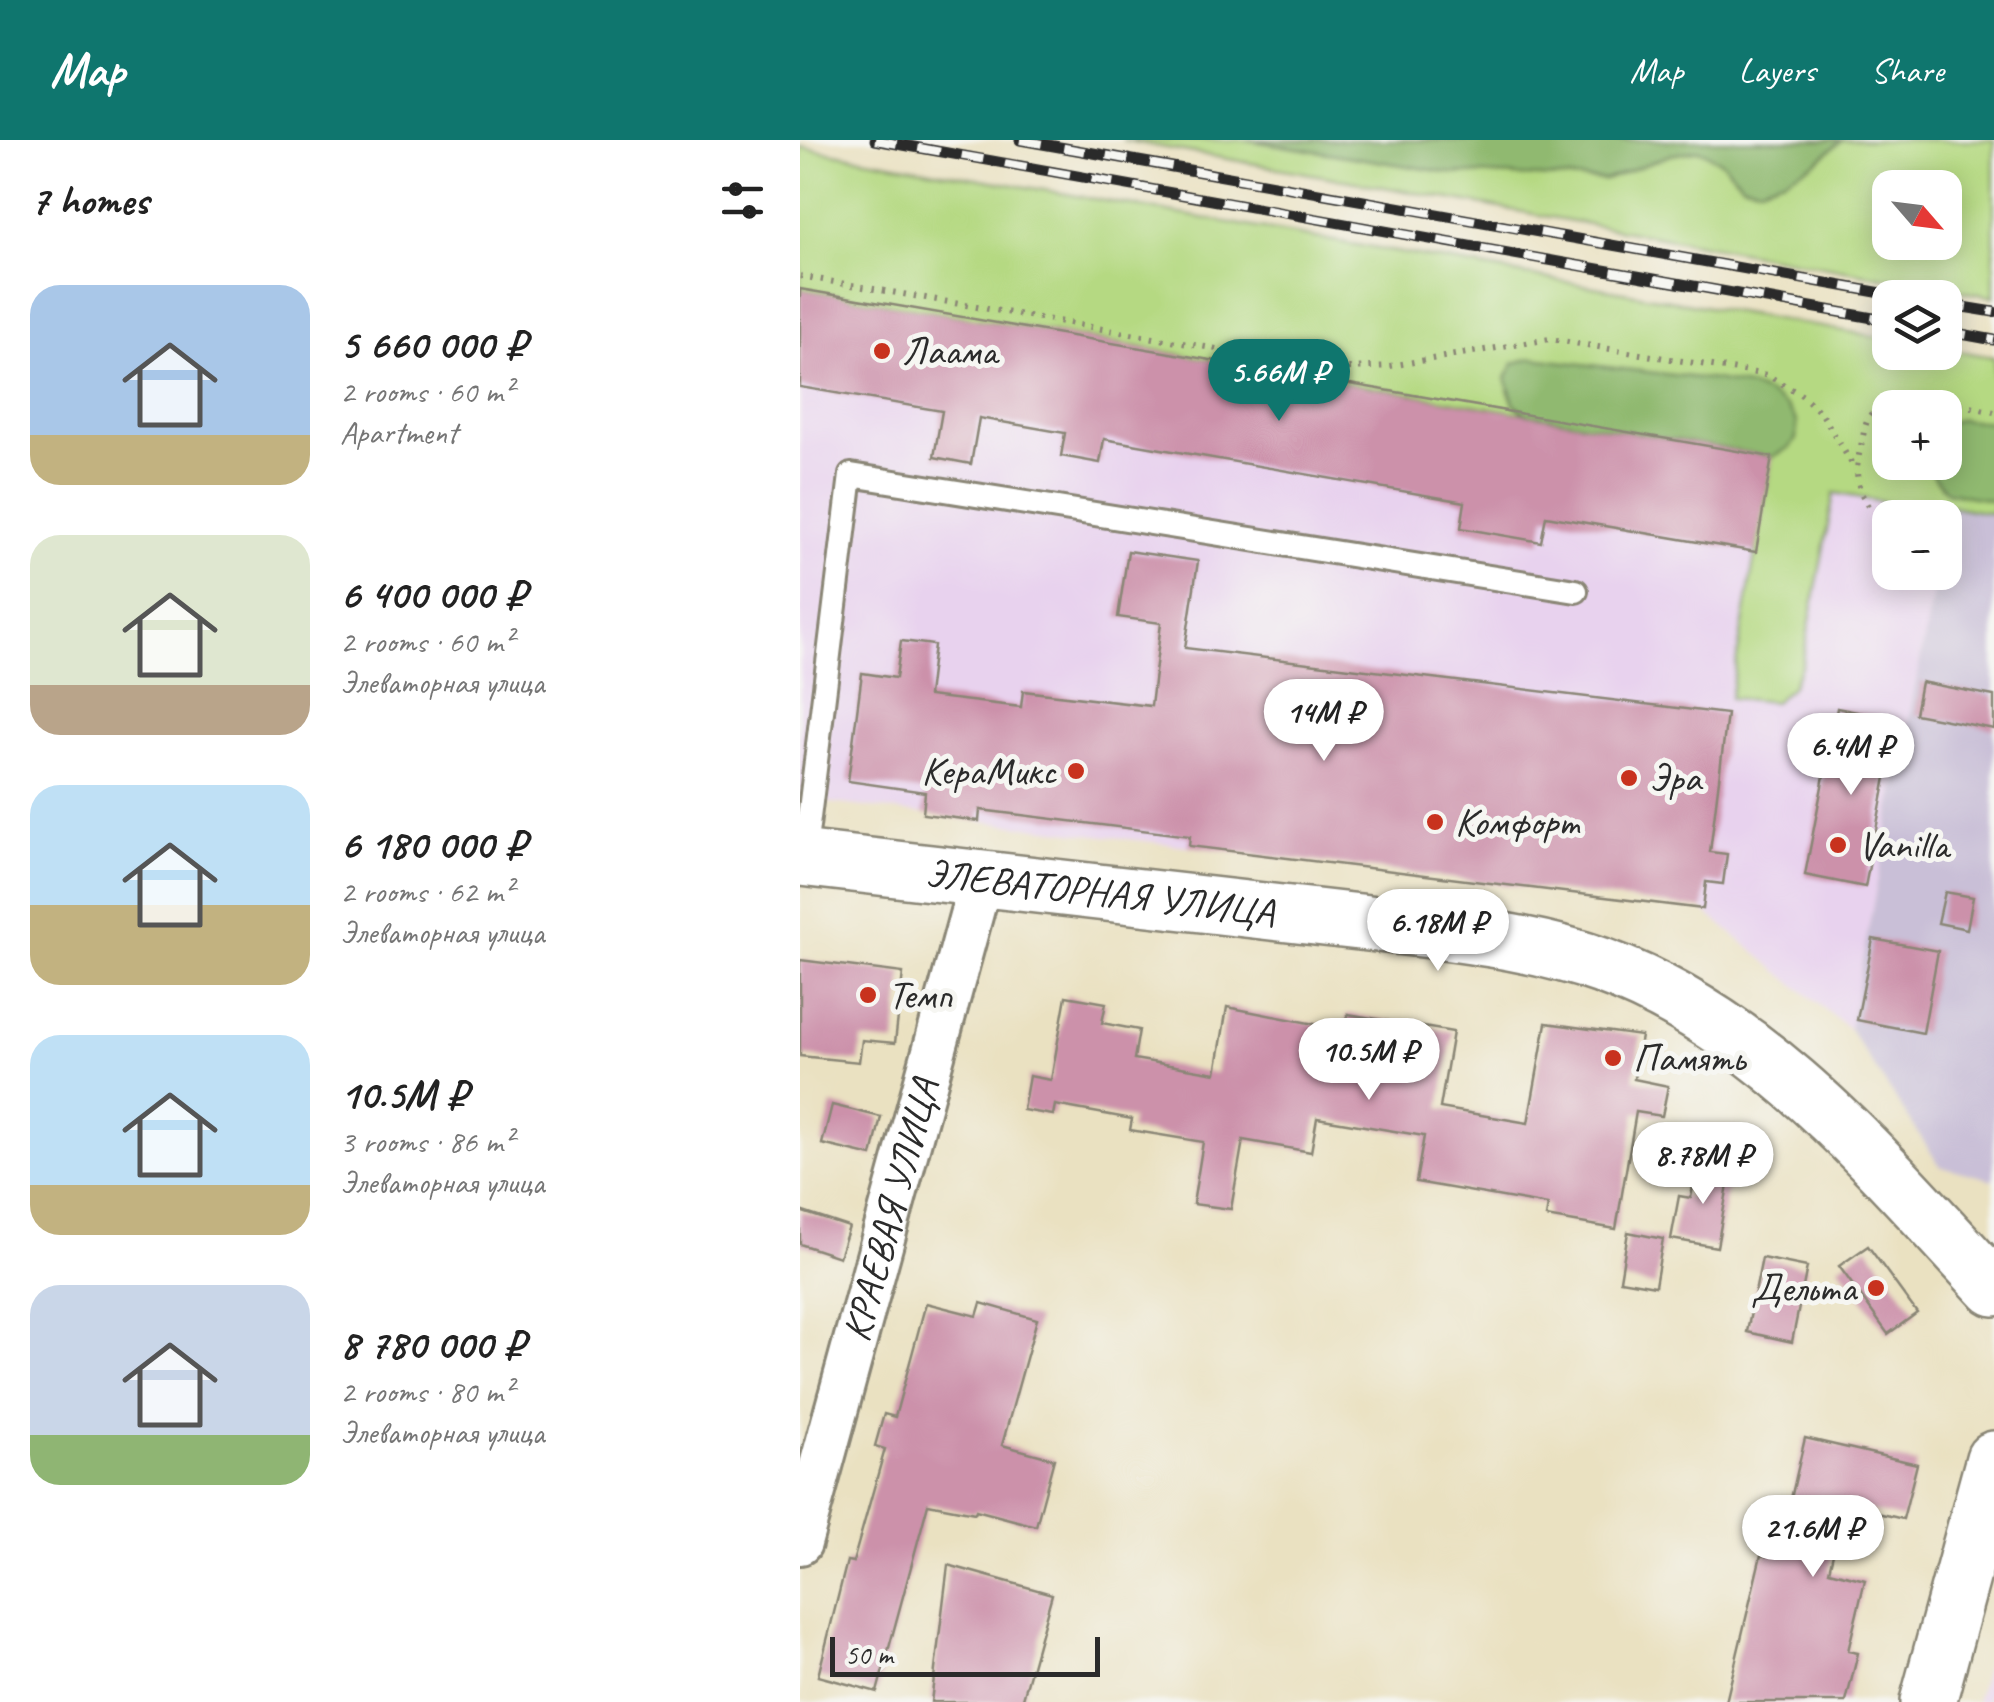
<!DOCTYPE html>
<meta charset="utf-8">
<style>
:root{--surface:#fff;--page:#f6f6f6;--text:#222;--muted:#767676;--accent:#0f766e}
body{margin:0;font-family:Caveat,sans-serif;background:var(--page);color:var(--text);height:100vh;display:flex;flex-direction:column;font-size:38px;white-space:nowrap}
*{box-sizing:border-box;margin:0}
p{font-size:32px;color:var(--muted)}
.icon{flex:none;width:55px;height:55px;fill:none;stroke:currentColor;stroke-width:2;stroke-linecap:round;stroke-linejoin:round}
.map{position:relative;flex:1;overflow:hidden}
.drawer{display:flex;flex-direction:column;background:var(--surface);width:800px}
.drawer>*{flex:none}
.needle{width:65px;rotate:118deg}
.fabs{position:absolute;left:1072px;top:30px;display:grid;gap:20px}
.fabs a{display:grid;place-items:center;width:90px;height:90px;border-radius:20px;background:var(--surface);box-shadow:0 5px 25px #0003;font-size:50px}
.scale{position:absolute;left:30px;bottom:25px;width:270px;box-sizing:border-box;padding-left:10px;border:5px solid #2b2b2b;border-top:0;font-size:28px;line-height:35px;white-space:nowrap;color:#2b2b2b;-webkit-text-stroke:8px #f6f6f2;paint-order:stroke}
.price{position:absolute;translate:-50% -85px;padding:0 22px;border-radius:35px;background:#fff;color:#222;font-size:32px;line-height:65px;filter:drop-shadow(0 2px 5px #0008)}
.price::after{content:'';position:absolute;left:50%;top:60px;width:30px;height:22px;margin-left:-15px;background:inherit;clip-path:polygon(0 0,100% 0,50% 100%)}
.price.on{background:var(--accent);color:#fff}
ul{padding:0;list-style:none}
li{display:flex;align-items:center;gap:30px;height:250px;padding:0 30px}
li span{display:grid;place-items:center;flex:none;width:280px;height:200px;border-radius:30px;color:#555}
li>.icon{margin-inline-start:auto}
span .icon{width:120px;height:120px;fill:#fffc;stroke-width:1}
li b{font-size:42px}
h2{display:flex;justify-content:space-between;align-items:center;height:120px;padding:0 30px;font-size:42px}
header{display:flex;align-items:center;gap:60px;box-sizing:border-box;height:140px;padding:0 50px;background:var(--accent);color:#fff}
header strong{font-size:48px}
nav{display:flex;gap:55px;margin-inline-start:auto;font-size:35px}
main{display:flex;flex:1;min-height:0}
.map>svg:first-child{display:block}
.built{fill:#e8d2ee}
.industrial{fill:#c9bfd7}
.green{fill:#b5d982;stroke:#708256;stroke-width:2.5;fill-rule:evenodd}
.forest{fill:#90b970;stroke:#5e724e;stroke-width:2.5}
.building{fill:#cc91aa}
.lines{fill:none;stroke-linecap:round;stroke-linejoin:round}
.service-casing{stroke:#8a8676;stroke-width:28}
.minor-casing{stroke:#8a8676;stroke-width:48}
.tertiary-casing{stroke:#8a8676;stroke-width:60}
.path{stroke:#8a8676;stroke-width:6;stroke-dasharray:2.5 8;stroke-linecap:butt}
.service{stroke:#fff;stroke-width:22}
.minor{stroke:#fff;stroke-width:42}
.tertiary{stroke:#fff;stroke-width:55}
.rail-casing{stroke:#2b2b2b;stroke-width:11}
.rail{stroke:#f6f6f2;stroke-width:8;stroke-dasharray:22;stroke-linecap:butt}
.poi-dot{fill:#c8321e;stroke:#f6f6f2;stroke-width:4}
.labels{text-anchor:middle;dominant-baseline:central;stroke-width:10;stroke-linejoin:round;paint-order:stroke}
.poi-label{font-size:40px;fill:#2b2b2b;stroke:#f6f6f2;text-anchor:start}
.street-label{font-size:40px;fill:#2b2b2b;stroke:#f6f6f2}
</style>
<header>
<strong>Map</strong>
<nav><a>Map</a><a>Layers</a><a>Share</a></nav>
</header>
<main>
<section class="drawer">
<h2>7 homes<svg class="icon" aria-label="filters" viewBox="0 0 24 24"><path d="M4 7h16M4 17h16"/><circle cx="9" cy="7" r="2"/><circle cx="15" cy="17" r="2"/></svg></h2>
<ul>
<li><span style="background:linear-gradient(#a9c7e8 75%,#c2b280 0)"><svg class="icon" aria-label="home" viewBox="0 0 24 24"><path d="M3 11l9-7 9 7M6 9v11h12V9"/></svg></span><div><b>5 660 000 ₽</b><p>2 rooms · 60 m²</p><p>Apartment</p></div></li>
<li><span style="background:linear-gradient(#dfe7d0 75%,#b9a48a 0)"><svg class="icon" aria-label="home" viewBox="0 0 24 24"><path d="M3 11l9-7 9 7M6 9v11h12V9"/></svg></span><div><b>6 400 000 ₽</b><p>2 rooms · 60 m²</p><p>Элеваторная улица</p></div></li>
<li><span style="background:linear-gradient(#bfe0f5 60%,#c2b280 0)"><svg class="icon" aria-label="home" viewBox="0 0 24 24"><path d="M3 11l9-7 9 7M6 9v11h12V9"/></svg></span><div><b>6 180 000 ₽</b><p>2 rooms · 62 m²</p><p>Элеваторная улица</p></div></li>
<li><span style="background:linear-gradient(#bfe0f5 75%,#c2b280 0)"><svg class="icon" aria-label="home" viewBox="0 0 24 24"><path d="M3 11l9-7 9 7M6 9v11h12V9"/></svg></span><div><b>10.5M ₽</b><p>3 rooms · 86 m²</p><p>Элеваторная улица</p></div></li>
<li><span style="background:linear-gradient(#c9d6e8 75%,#8fb573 0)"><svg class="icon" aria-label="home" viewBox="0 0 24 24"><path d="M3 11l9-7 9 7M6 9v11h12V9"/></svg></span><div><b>8 780 000 ₽</b><p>2 rooms · 80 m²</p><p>Элеваторная улица</p></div></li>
</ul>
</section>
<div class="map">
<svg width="1194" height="1562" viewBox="0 0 1194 1562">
<rect width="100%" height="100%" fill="#f6f6f2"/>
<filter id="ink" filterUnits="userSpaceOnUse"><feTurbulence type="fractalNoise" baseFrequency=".01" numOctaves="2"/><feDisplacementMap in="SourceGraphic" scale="20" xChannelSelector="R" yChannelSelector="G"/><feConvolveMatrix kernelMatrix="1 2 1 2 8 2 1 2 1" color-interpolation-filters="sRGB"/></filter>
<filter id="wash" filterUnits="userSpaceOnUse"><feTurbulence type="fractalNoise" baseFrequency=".0048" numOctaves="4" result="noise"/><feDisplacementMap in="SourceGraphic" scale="40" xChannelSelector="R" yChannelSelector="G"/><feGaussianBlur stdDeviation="2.25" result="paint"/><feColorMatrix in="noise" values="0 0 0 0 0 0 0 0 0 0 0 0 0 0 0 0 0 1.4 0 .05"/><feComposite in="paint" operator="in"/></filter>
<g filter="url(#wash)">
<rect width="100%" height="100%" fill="#eae1c1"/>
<!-- built -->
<g class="built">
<path d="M0 149 972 317 931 559 991 547 1002 525 1034 353 1148 374 1145 390V378H1090V432L1137 433 1049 889 902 769 0 659Z"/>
<path d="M1194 1497V1541L1188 1562H1176Z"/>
</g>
<!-- industrial -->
<path class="industrial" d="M1150 365 1194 374V1040L1140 1026 1049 889 1137 433 1145 432V390Z"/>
<!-- green -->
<g class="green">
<path d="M322 0H448L651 33 805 40 870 15 899 10 922 22 943 44 1019 20 1042 0H1194V157ZM1090 48H1145V102H1090Z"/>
<path d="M0 7 1090 199V212H1145V209L1194 217V374L1150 366 1148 374 1034 353 1002 524 991 547 974 562 930 558 972 317 989 308 708 250 714 263 725 274 0 149ZM1090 268H1145V322H1090Z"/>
</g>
<!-- forest -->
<g class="forest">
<path d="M448 0H1042L1019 20 986 38 960 47 943 44 922 22 899 10 870 15 805 40 651 33Z"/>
<path d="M732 218 915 240 951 247 967 253 987 267 997 281 996 299 989 308 972 317 725 274 714 263 706 238 714 223Z"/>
<path d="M1160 279 1194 282V361L1147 352 1124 324 1145 322V284Z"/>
</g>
<g id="blocks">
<!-- building -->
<g class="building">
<path d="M0 149 972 317 956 412 746 376 741 402 661 388 665 362 304 299 300 323 261 316 265 293 179 278 171 324 134 317 142 271 0 247Z"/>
<path d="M328 411 398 421 385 508 927 574 910 712 927 714 923 744 906 742 903 769 389 706 390 696 180 670 179 681 123 674 125 652 48 641 62 533 96 538 101 501 134 505 128 556 221 567 223 551 351 566 361 483 318 477Z"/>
<path d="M1121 542 1194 556V589L1115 574Z"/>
<path d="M1037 568 1097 580 1065 747 1005 735Z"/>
<path d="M1145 752 1173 757 1167 789 1138 783Z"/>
<path d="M1073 799 1138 811 1123 893 1057 880Z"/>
<path d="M0 820 103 833 95 903 62 900 59 922 0 916Z"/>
<path d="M266 856 306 863 302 883 339 890 334 919 416 933 427 867 545 890 548 874 653 892 640 968 728 983 746 883 841 896 834 939 868 946 862 976 836 972 816 1089 746 1077 748 1065 616 1042 624 996 517 978 511 1012 443 1000 431 1069 393 1064 403 1002 330 990 332 979 255 965 253 975 223 970 229 936 251 940Z"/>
<path d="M32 965 81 977 72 1016 22 1004Z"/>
<path d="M897 1022 931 1028 917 1107 871 1099 879 1056 891 1058Z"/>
<path d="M0 1071 49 1087 39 1117 0 1104Z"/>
<path d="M828 1092 863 1099 855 1146 820 1140Z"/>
<path d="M1068 1106 1117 1173 1088 1194 1039 1126Z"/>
<path d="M962 1118 1007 1127 992 1202 947 1192Z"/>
<path d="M126 1163 177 1176 181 1163 237 1179 202 1305 254 1319 236 1386 176 1370 175 1373 128 1364 77 1552 18 1536 47 1421 53 1422 85 1309 75 1306 84 1274 95 1277Z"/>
<path d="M1005 1298 1117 1324 1103 1379 1044 1365 1029 1431 1065 1440 1048 1511 1058 1513 1046 1562H926L961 1415 966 1416 979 1361 990 1363Z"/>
<path d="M148 1425 252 1454 222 1562H131Z"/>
</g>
</g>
</g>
<g filter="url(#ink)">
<use href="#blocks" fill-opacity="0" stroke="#8a8676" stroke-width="2.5"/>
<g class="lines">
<defs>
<path id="service" d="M4 719 51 335 776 451"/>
<g id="minor">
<path id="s1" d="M0 1403 181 739"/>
</g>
<g id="tertiary">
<path id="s2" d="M0 718 630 790C688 798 747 806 802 826 965 885 1079 1025 1194 1148"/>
<path d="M1128 1562 1194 1319"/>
</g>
</defs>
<!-- service casing -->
<use href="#service" class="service-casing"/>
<!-- minor casing -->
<use href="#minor" class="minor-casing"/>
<!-- tertiary casing -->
<use href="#tertiary" class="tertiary-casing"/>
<!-- path -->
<g class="path">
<path d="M0 136 531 229 590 226 750 199 967 235 1003 256 1022 274 1055 329"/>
<path d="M1068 366C1055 344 1055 330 1061 306 1064 294 1065 276 1076 270 1103 253 1165 265 1194 272"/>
</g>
<!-- service -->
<use href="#service" class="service"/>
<!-- minor -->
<use href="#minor" class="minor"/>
<!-- tertiary -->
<use href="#tertiary" class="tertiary"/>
<defs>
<g id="rail">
<path d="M75 0 1090 181"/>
<path d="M220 0 1110 158"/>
<path d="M1145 164 1194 172"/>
<path d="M1145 191 1194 200"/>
</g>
</defs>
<!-- rail casing -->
<use href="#rail" class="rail-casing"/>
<!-- rail -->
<use href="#rail" class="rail"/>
</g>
</g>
<!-- markers -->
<g class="poi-dot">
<circle cx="82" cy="211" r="10"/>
<circle cx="276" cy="631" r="10"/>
<circle cx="829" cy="638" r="10"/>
<circle cx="635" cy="682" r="10"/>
<circle cx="1038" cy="705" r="10"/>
<circle cx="68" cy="855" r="10"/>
<circle cx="813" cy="918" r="10"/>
<circle cx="1076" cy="1148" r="10"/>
</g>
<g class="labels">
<!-- poi labels -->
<g class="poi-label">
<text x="102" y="211">Лаама</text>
<text x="256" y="631" text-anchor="end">КераМикс</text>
<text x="849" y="638">Эра</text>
<text x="655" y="682">Комфорт</text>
<text x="1058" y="705">Vanilla</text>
<text x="88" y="855">Темп</text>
<text x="833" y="918">Память</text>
<text x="1056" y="1148" text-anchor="end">Дельта</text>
</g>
<!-- street labels -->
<g class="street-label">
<text stroke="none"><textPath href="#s2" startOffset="302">ЭЛЕВАТОРНАЯ УЛИЦА</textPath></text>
<text stroke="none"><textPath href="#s1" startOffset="345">КРАЕВАЯ УЛИЦА</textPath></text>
</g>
</g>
</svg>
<div class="fabs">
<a><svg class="needle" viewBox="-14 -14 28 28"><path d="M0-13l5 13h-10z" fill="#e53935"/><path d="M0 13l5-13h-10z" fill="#767676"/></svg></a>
<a><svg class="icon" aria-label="layers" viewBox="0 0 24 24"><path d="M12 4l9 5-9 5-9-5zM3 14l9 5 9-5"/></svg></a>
<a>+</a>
<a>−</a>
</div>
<div class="scale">50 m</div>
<b class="price on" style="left:479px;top:284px">5.66M ₽</b>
<b class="price" style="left:524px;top:624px">14M ₽</b>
<b class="price" style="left:1051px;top:658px">6.4M ₽</b>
<b class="price" style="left:638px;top:834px">6.18M ₽</b>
<b class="price" style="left:569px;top:963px">10.5M ₽</b>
<b class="price" style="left:903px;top:1067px">8.78M ₽</b>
<b class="price" style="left:1013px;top:1440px">21.6M ₽</b>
</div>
</main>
